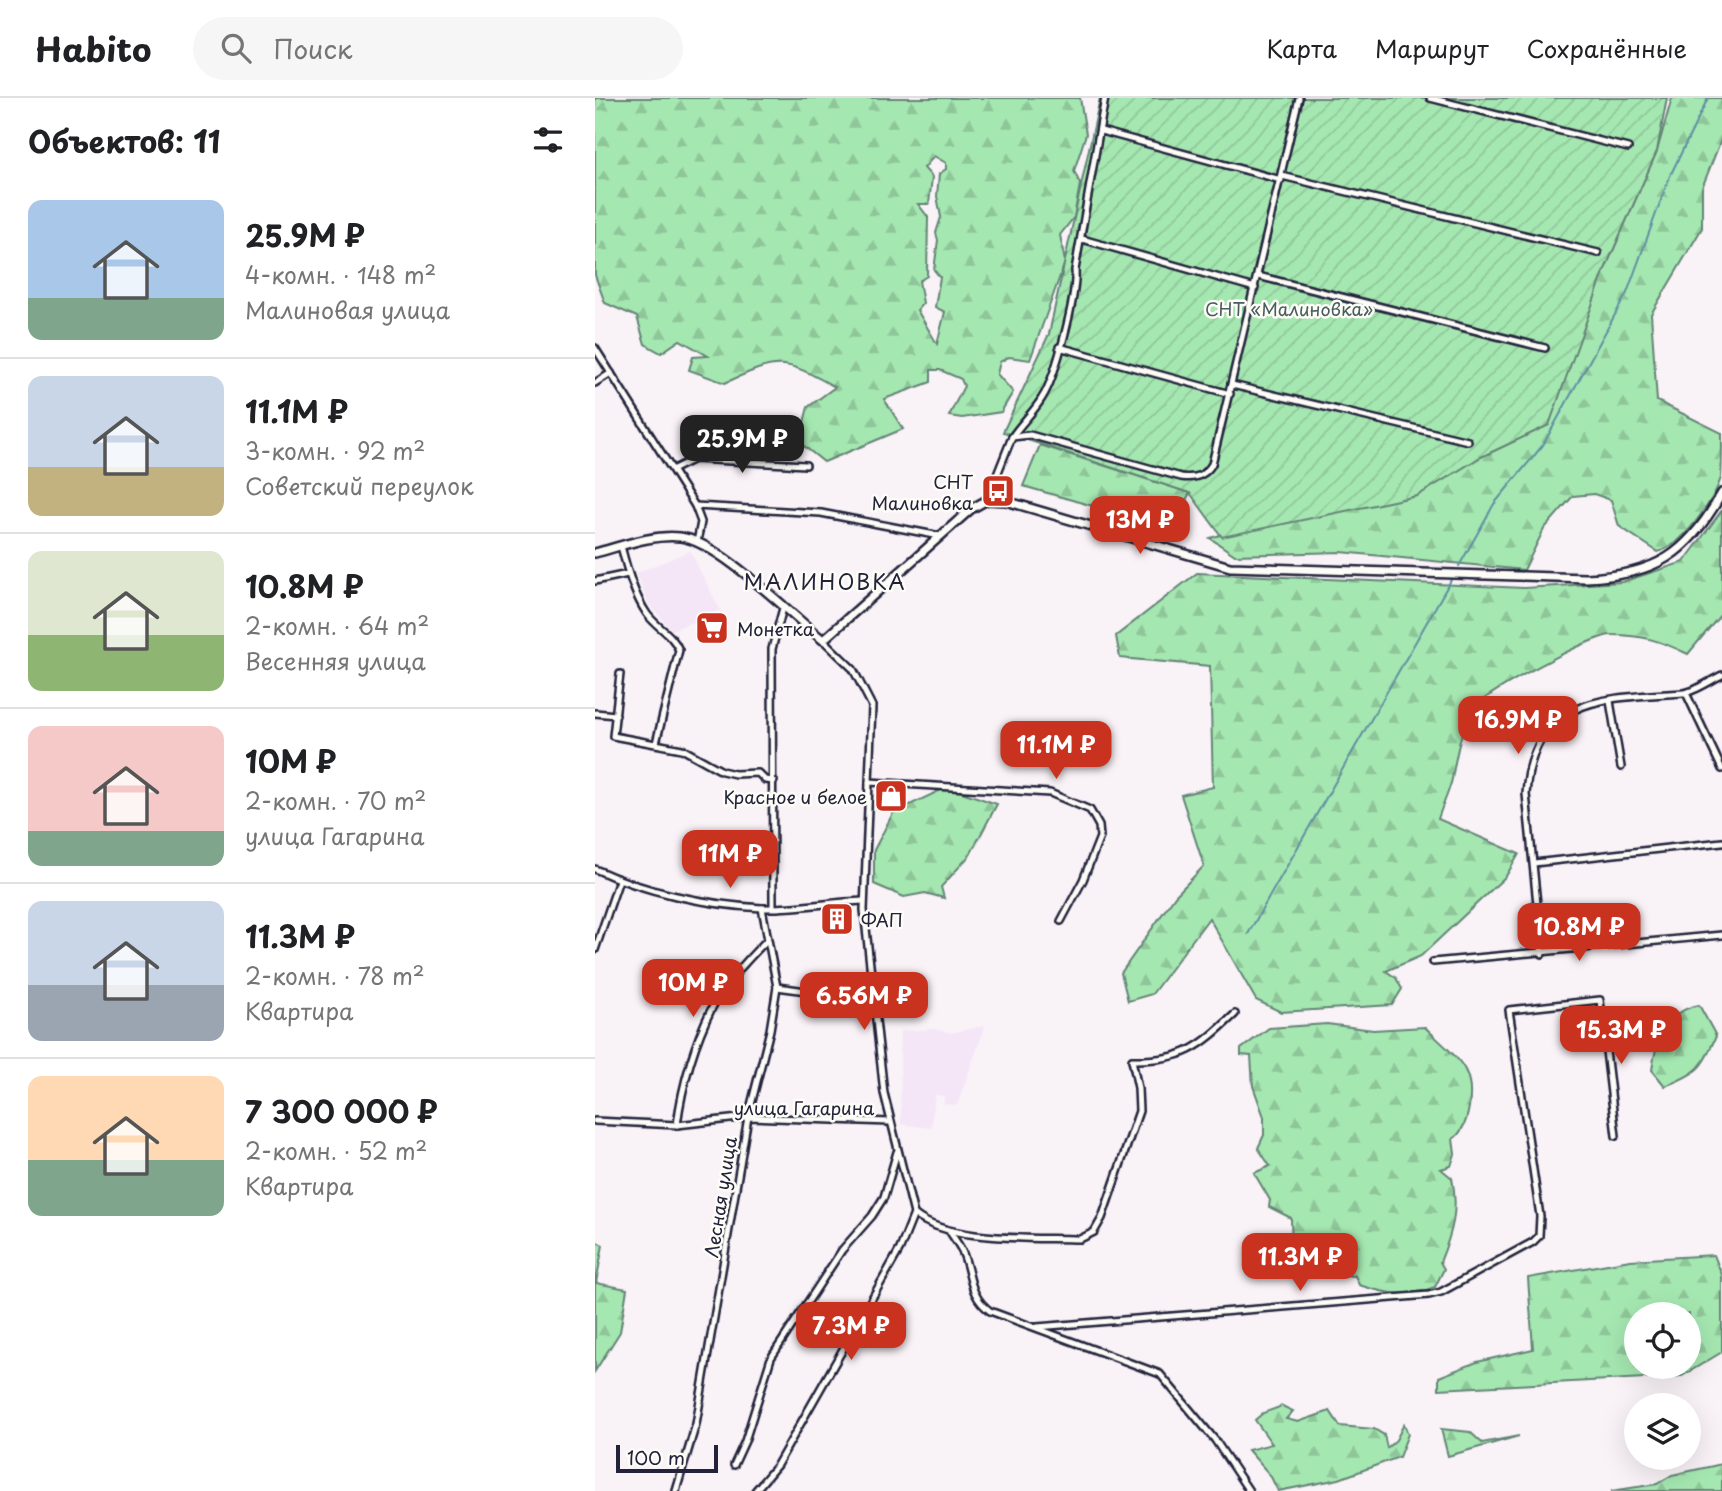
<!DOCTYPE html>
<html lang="ru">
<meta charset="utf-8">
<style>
:root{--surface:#fff;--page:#f6f6f6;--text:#202124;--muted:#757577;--line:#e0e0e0;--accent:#c8321e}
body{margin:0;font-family:"Playpen Sans",sans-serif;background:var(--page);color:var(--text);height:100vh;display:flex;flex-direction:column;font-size:26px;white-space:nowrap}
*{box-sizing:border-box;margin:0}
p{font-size:23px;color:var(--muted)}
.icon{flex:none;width:38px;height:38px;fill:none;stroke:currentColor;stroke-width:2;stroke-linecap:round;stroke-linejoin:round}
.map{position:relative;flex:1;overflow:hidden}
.drawer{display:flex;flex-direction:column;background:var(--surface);width:595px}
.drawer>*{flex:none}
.tools{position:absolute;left:1029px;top:1204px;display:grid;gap:14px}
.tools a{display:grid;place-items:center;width:77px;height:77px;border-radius:50%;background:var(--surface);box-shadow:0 7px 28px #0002;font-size:35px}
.scale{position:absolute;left:21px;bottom:18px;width:102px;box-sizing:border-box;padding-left:7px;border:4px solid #22223b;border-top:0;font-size:19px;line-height:24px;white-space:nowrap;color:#22223b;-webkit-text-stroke:5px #fdfcf7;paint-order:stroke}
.price{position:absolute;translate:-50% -60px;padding:0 16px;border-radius:14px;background:var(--accent);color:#fff;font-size:23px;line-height:46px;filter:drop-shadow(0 2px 4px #0008)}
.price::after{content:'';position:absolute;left:50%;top:42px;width:21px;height:16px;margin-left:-10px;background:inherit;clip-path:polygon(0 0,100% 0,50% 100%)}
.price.active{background:#222;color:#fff}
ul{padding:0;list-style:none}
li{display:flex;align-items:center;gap:21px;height:175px;padding:0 28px}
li+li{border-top:2px solid var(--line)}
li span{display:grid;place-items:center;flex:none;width:196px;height:140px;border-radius:14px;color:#555}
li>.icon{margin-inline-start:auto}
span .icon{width:84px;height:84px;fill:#fffc;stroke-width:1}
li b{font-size:30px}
h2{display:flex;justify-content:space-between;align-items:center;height:84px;padding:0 28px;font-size:30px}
header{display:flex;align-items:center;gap:42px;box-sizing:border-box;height:98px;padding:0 35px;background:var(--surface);border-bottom:2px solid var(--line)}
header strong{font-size:33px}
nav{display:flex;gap:38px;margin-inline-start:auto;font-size:24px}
.search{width:490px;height:63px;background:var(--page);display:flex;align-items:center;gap:18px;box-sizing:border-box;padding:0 24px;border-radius:38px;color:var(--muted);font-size:26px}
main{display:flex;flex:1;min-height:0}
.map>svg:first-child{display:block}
.built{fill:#f4e5f7}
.forest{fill:url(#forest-firs);stroke:#648476;stroke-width:2;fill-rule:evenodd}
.garden{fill:url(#garden-furrows);stroke:#648476;stroke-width:2}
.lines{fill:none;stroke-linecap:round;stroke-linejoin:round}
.stream{stroke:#5f8fa1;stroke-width:2}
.minor-casing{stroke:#22223b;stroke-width:10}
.tertiary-casing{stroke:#22223b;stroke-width:12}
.minor{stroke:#fdfcf7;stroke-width:5}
.tertiary{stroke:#fdfcf7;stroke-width:7}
.labels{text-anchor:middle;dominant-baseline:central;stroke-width:5;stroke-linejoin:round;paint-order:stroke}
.park-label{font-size:18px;fill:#495d5e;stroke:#fdfcf7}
.poi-label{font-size:18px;fill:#22223b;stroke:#fdfcf7;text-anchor:end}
.street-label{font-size:18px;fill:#22223b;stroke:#fdfcf7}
.quarter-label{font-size:21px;letter-spacing:2px;fill:#22223b;stroke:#fdfcf7}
</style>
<header>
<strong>Habito</strong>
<div class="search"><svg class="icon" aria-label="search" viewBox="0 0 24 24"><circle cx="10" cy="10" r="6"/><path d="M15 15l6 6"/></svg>Поиск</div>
<nav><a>Карта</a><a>Маршрут</a><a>Сохранённые</a></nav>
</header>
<main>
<section class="drawer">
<h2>Объектов: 11<svg class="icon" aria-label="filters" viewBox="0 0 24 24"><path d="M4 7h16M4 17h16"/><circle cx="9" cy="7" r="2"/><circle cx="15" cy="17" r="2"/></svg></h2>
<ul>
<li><span style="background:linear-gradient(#a9c7e8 70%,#7fa58c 0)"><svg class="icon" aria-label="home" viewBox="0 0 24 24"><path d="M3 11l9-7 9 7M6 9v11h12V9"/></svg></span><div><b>25.9M ₽</b><p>4-комн. · 148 m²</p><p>Малиновая улица</p></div></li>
<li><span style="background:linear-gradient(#c9d6e8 65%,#c2b280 0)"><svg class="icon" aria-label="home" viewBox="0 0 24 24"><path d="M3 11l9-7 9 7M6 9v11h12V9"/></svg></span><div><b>11.1M ₽</b><p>3-комн. · 92 m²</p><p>Советский переулок</p></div></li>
<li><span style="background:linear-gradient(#dfe7d0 60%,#8fb573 0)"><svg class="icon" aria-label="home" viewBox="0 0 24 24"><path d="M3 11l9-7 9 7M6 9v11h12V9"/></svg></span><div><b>10.8M ₽</b><p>2-комн. · 64 m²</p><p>Весенняя улица</p></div></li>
<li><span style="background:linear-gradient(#f6c9c9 75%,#7fa58c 0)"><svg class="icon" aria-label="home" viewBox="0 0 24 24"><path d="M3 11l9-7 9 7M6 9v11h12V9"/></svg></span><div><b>10M ₽</b><p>2-комн. · 70 m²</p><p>улица Гагарина</p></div></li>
<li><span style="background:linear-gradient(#c9d6e8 60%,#9aa5b1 0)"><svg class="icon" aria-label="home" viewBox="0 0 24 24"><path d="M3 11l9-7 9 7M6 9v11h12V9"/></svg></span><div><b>11.3M ₽</b><p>2-комн. · 78 m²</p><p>Квартира</p></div></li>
<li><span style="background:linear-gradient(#ffd9b3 60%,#7fa58c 0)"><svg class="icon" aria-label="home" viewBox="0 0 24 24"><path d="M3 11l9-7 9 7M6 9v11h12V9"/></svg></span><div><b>7 300 000 ₽</b><p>2-комн. · 52 m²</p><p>Квартира</p></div></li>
</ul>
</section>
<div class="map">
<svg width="1127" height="1393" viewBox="0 0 1127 1393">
<defs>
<pattern id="forest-firs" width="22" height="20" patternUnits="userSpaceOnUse" patternTransform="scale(1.75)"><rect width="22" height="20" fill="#a5e7b1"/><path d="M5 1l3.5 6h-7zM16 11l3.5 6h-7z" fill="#8ec699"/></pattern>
<pattern id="garden-furrows" width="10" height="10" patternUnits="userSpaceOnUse" patternTransform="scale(1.75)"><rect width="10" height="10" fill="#a5e7b1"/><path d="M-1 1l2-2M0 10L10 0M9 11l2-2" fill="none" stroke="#8ec699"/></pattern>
</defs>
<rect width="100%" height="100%" fill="#f9f2f7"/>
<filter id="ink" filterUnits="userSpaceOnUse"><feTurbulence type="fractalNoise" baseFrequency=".0143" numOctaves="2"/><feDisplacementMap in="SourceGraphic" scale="14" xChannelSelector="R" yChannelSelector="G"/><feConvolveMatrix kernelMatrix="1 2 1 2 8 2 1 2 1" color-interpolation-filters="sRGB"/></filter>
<g filter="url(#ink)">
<!-- built -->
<g class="built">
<path d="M95 453 125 512 77 532 54 506 42 475Z"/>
<path d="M390 928 362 1007 349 1006V998L340 997 336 1030 306 1026 305 933 338 931 356 935Z"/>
</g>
<!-- forest -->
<g class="forest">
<path d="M0 0H485L491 36 479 73 485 86 479 119 465 137 470 164 435 262 414 259 405 264 402 276 418 294 406 314 367 320 354 318 369 288 366 281 345 272H336V284L289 301 308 331 229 364 204 344 213 309 240 289C188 260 184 260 130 285L94 272 98 259 113 258 85 242 66 255 50 246 42 219 10 205 0 177ZM339 58 351 65V71L344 76 342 98 346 119 341 135 343 142 339 172 345 179 340 209 350 214 342 246 322 212 328 205 324 183 332 178 333 119 323 106H334L337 79 329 70Z"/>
<path d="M1077 0H1127V39L1107 90V130L1056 216 1062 303 1127 335C1127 348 1127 367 1126 380 1118 404 1087 448 1063 454L1024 428 1016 402 999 396 978 398 949 431 929 472 746 454 640 457 615 440 886 359 953 327 1010 171 1062 53Z"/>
<path d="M445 347 595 395 575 430 428 388Z"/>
<path d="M1127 412V515L1093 556C1066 543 1048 537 1017 537 999 536 890 595 880 609 866 628 861 658 857 681 854 694 847 708 843 721L924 756 911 778 826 858 791 873 801 880 807 891 797 907 686 914 661 902 614 820 557 896 533 903 526 875 580 798 609 768 586 697 618 689 615 568 525 560 521 538 602 475 929 490 1027 484 1089 464Z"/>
<path d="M352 689 402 706 375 757 346 789 349 800 330 795 309 799 279 786V752L298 715Z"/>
<path d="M1104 907 1121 938C1108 970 1102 976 1070 988L1057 972C1061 942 1071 913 1104 907Z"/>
<path d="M732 926 778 932 830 929C842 942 864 958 871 974 879 992 875 1029 858 1041L860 1056 856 1068 846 1071 857 1080C864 1112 857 1135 845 1164L849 1171 840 1189C811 1200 792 1196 764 1187L760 1178 732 1176 697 1159 696 1120 674 1109 675 1102 659 1075 675 1068 663 1050 669 1037V1019L658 988 656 958 646 957V951L674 930Z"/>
<path d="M0 1143 8 1147 1 1185 32 1191 25 1234 0 1273Z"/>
<path d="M1119 1157 1127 1177V1254L1087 1278 844 1291V1279L882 1264 938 1251 933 1180 1035 1162ZM1041 1216H1094V1269H1041Z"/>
<path d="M687 1308 698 1313 691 1321 703 1324 735 1313 745 1328 779 1331 789 1337 792 1350 801 1342 809 1326 813 1336 804 1359 744 1381 683 1393 675 1377 653 1352 677 1346 660 1322 668 1315Z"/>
<path d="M846 1331 875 1334 887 1345 924 1338 853 1358Z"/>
<path d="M1127 1366V1393H1016L1062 1386 1077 1377Z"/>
</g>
<!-- garden -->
<path class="garden" d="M505 0H1072L1062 53 1010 171 954 327 886 359 822 398 627 439 595 395 408 334 454 236Z"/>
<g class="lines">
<!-- stream -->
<g class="stream">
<path d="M864 468 899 406 948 347 1032 195 1074 80 1113 0"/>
<path d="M653 836 856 482"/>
</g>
<defs>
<g id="minor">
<path d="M835 0 1033 50"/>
<path d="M506 33 686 82"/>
<path d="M687 78 1003 155"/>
<path d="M487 141 660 190"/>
<path d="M663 178 950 250"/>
<path d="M464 249 635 296"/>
<path d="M0 250 100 408 106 424 102 444"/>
<path d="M0 285 16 275"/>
<path d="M637 287 873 343"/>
<path d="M417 339C426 325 439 314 447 300 461 279 482 196 480 172L510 0"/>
<path d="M79 371 99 361 211 367"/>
<path d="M392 402 417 339 435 337 586 379C600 381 610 378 617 366L704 0"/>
<path d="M100 408 226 415 345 438"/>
<path d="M26 448C32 471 39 497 52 516 62 530 77 535 84 552L61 645"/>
<path d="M0 483 33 476"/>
<path d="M228 542 258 571 277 608 269 812 289 995 319 1116C353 1145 440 1139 485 1141L499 1134 507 1120 544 1013 543 990 537 962C588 963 604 950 640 916"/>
<path d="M25 576 18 638 87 651 127 673 140 676 163 675 170 682 179 683"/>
<path d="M1091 595 1127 671"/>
<path d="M1015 603 1026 669"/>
<path d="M0 615 21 617"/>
<path d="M274 684 455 695 495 712 504 728 505 739 488 782 466 823"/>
<path d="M939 765 1127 744"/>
<path d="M0 771C49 794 112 807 167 810 200 811 235 804 268 803"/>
<path d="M178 809 177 551 188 510"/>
<path d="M0 852 24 782"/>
<path d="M947 856 931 696C938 597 1010 600 1088 595 1100 594 1116 582 1127 577"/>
<path d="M838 864 1127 837"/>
<path d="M182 889 219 894 221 888 244 895 279 892"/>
<path d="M0 1023 82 1027 153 1019 295 1024"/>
<path d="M82 1027C87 987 100 942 119 906 132 883 152 862 171 843"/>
<path d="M355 1134C359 1140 364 1147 367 1153 377 1176 373 1197 395 1213L565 1276 620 1342 654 1393"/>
<path d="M442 1229 834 1197 846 1194 938 1144 944 1138 945 1118 914 912 1005 902 1021 1038"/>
<path d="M139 1367 150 1343 176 1260 247 1152 277 1118 289 1099 302 1054"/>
<path d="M81 1393 101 1326 153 1019 175 932 182 889 167 810"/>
<path d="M160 1393 182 1367 305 1151 319 1116"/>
</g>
<path id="tertiary" d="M0 455C27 448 57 436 85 439 123 443 195 516 228 542L376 411 392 402 411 403 635 469 991 480C1061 477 1093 456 1127 395"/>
</defs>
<!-- minor casing -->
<use href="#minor" class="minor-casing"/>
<!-- tertiary casing -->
<use href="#tertiary" class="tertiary-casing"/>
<!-- minor -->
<use href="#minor" class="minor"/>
<!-- tertiary -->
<use href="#tertiary" class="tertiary"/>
</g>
</g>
<!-- icons -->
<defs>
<symbol id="bus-square" viewBox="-11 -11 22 22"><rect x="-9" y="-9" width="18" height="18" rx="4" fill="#c8321e" stroke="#fdfcf7"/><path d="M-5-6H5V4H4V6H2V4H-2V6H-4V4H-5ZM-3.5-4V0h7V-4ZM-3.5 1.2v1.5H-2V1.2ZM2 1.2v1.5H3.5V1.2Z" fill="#fff"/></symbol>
<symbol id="supermarket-square" viewBox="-11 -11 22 22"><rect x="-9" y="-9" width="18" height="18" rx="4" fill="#c8321e" stroke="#fdfcf7"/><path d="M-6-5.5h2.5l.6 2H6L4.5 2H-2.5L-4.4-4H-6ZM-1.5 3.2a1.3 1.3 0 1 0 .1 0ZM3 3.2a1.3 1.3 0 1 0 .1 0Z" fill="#fff"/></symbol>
<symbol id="shop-square" viewBox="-11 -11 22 22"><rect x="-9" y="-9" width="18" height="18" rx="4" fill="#c8321e" stroke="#fdfcf7"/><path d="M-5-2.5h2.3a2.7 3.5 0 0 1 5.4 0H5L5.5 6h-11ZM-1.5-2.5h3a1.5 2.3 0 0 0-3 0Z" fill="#fff"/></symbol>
<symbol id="building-square" viewBox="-11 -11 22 22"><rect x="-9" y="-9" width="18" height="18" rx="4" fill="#c8321e" stroke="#fdfcf7"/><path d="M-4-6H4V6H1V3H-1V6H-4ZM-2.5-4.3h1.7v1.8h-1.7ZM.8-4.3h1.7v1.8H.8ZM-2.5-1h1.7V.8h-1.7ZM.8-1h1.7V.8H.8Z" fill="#fff"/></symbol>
</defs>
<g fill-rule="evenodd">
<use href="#bus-square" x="384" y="374" width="38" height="38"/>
<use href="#supermarket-square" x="98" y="511" width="38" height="38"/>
<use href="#shop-square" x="277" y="679" width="38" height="38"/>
<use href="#building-square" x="223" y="802" width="38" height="38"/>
</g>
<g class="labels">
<!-- park labels -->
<g class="park-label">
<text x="694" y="210">СНТ «Малиновка»</text>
</g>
<!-- poi labels -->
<g class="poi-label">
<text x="378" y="383">СНТ<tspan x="378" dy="21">Малиновка</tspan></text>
<text x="142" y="530" text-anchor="start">Монетка</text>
<text x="272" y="698">Красное и белое</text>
<text x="266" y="821" text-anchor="start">ФАП</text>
</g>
<!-- street labels -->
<g class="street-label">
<text x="209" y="1009">улица Гагарина</text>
<text transform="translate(125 1099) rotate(-81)">Лесная улица</text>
</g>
<!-- quarter labels -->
<g class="quarter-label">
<text x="230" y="483">МАЛИНОВКА</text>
</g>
</g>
</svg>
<div class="tools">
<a><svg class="icon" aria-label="locate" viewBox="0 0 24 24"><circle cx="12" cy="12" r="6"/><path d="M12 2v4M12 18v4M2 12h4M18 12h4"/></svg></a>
<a><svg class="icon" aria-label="layers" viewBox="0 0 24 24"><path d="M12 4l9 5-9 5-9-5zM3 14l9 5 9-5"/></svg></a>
</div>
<div class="scale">100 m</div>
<b class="price active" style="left:147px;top:377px">25.9M ₽</b>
<b class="price" style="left:545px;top:458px">13M ₽</b>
<b class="price" style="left:923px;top:658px">16.9M ₽</b>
<b class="price" style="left:461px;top:683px">11.1M ₽</b>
<b class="price" style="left:135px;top:792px">11M ₽</b>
<b class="price" style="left:984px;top:865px">10.8M ₽</b>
<b class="price" style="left:98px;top:921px">10M ₽</b>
<b class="price" style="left:269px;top:934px">6.56M ₽</b>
<b class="price" style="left:1026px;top:968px">15.3M ₽</b>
<b class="price" style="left:705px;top:1195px">11.3M ₽</b>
<b class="price" style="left:256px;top:1264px">7.3M ₽</b>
</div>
</main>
